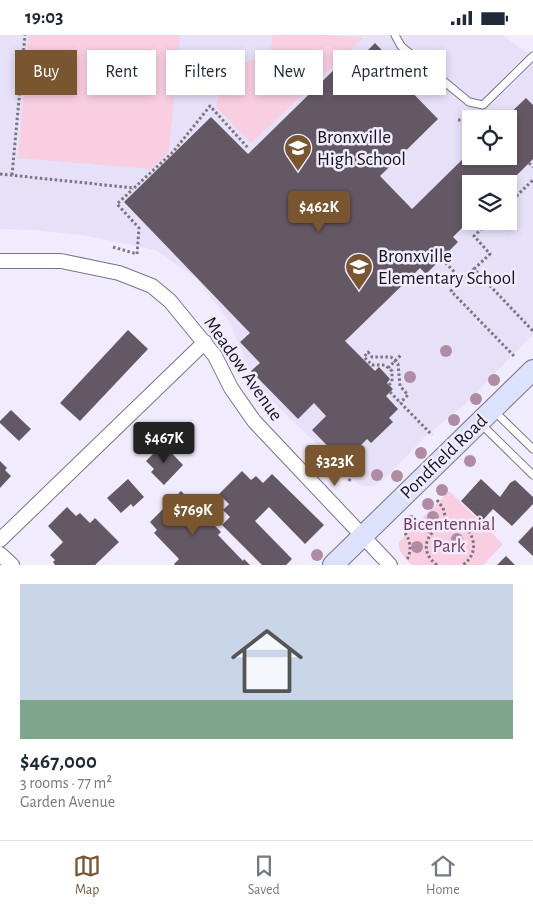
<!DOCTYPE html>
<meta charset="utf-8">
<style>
:root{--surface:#fff;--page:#f2f2f3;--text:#1f2937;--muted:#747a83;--line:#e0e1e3;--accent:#79562f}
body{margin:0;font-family:"Alegreya Sans",sans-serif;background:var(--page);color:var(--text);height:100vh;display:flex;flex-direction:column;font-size:19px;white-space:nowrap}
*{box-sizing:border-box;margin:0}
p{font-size:16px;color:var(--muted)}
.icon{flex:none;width:28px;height:28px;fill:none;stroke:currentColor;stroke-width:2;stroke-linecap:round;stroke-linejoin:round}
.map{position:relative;height:530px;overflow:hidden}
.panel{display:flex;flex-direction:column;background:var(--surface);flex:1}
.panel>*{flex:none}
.hud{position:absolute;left:15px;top:15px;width:504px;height:45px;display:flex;gap:10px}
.buttons{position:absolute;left:462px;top:75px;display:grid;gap:10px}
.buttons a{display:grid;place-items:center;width:55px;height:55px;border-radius:0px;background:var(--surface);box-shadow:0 2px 8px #0003;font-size:25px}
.price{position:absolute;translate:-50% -42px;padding:0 11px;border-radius:5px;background:var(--accent);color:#fff;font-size:16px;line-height:32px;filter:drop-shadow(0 1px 2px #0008)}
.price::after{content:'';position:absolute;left:50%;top:30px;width:15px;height:11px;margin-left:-8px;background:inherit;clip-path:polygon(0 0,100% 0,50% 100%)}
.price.selected{background:#222;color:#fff}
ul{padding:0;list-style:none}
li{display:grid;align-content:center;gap:10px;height:265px;padding:0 20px}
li+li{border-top:1px solid var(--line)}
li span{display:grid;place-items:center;height:155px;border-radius:0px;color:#555}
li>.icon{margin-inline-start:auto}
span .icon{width:90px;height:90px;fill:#fffc;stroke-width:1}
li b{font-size:21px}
.pill{padding:0 18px;border-radius:0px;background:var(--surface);box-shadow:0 2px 8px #0003;font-size:18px;line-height:45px}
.pill.selected{background:var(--accent);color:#fff}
.status{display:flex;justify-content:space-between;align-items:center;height:35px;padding:0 25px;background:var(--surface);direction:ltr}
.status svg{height:14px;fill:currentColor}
.menu{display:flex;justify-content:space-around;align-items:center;height:70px;border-top:1px solid var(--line);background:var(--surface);font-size:14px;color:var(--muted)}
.menu a{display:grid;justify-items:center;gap:2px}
.menu .selected{color:var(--accent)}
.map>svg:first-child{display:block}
.built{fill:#e6e0f8;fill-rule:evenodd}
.green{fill:#f9cee1}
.building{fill:#635864}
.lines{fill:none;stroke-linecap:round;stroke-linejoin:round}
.lane-casing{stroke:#797584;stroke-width:9}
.street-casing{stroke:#797584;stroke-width:16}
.secondary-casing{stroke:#797584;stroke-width:22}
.path{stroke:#797681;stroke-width:3;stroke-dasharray:2.5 2.5;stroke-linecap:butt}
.lane{stroke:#fff;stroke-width:7}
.street{stroke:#fff;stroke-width:14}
.secondary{stroke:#dce2fc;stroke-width:20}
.tree{fill:#af8ba4}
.labels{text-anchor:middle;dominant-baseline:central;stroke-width:5;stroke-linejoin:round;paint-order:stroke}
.poi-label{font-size:19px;fill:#16151a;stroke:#f0ecfd;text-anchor:start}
.street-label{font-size:19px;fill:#16151a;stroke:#f0ecfd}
.park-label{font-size:19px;fill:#793b5b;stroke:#f0ecfd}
</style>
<div class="status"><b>19:03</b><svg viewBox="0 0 49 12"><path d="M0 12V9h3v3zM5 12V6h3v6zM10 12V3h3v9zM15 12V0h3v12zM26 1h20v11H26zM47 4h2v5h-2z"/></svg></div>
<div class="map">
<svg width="533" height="530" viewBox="0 0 533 530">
<rect width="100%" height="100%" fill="#f0ecfd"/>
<!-- built -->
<path class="built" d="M0 0H502L533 22V299L463 371 427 400 383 445 373 451H363L356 447 267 361 248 331 229 286 197 244 156 215 82 200 35 195 0 194ZM471 84H509V121H471ZM471 149H509V186H471Z"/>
<!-- green -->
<g class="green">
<path d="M29 0H180L169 116 152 134 18 123Z"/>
<path d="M273 0H326L363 3 251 108 216 72 225 34 270 19Z"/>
<path d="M449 456 503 509 483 530H412C405 523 398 518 399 507Z"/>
</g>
<!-- building -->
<g class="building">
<path d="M375 8 404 38 399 44 438 84 380 141 412 174 471 116V121H509V84H504L526 63 533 70V124L508 149H471V184L453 202 458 207 426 239 420 233 345 306 375 336 379 332 390 344 387 348 393 354 386 361 398 374 389 383 393 387 371 408 367 404 353 418 356 422 347 431 312 395 326 381 314 368 298 384 251 336 260 328 240 307 250 298 124 167 211 82 248 119 344 25 351 32Z"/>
<path d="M128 295 148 314 80 386 60 368Z"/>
<path d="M11 375 31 394 19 406 0 388V386Z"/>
<path d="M163 409 183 430 164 450 151 437 154 434 146 426Z"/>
<path d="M0 426 7 433 5 435 11 441 0 453Z"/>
<path d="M242 436 251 445 256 441 263 448 272 439 324 490 305 509 269 472 255 486 292 524 286 530H262L222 490 230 482 223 475 229 469 219 459Z"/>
<path d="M128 444 144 462 133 472 131 469 121 478 107 463Z"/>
<path d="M481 444 500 462 510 448 515 445 533 462V469L512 491 493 474 482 486 461 466Z"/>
<path d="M181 456 221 497 218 500 243 526 244 524 250 530H175L174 529 179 524 154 498 157 495 150 487Z"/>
<path d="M67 472 76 481 80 478 90 488 95 483 119 507 95 530H55L53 527 55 525 50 520 63 507 48 491Z"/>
<path d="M533 491V521L518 507Z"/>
<path d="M506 521 515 530H497Z"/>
</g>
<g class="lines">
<defs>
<g id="lane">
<path d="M395 0 401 11 469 67 483 70 533 21"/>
<path d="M494 376 533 414"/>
<path d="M481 389 533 440"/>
</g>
<g id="street">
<path d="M0 226H61L119 238 152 251 170 266 215 321 231 353 254 386 390 530"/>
<path d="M0 505 205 307"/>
<path d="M0 519 12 530"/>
</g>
<path id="secondary" d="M333 530 533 335"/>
</defs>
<!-- lane casing -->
<use href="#lane" class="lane-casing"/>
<!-- street casing -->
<use href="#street" class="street-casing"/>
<!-- secondary casing -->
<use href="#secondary" class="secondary-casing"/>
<!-- path -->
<g class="path">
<path d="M458 85H471"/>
<path d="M529 128 533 132"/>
<path d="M0 139 134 153 173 117 210 71 248 113"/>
<path d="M12 140 25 0"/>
<path d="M509 168 533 145"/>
<path d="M113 212 137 219 139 193 117 169 133 154"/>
<path d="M442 224 462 245"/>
<path d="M474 234 490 219 474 201 490 186"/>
<path d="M514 321 451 256 474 234 533 296"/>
<path d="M388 333 401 320"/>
<path d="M389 350 392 347V336L385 330H372L364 322 368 317 372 322H391L398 329 400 351 408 360 400 368"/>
<path d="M390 357 432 400"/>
<path d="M349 446 362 421 356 415"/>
<path d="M437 465 443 473 447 488"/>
<path d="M417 486 427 496 432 497"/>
<path d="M405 498C411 506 412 517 406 526"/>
<path d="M437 530C402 504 463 464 473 506 475 516 471 524 463 530"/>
</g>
<!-- lane -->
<use href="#lane" class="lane"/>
<!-- street -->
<use href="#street" class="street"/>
<!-- secondary -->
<use href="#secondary" class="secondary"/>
</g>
<!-- trees -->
<g class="tree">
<circle cx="446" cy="316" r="6"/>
<circle cx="410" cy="342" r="6"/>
<circle cx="494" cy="345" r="6"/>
<circle cx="476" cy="364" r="6"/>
<circle cx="454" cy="385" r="6"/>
<circle cx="421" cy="418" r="6"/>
<circle cx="470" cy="426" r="6"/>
<circle cx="377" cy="440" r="6"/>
<circle cx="397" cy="441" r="6"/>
<circle cx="442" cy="455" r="6"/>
<circle cx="428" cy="469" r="6"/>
<circle cx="433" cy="482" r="6"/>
<circle cx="411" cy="486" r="6"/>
<circle cx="457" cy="504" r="6"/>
<circle cx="417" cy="512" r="6"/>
<circle cx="317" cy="520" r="6"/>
</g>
<!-- icons -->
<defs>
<symbol id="school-pin" viewBox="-11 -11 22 30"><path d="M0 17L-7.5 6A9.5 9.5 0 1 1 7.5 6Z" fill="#79562f" stroke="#f0ecfd"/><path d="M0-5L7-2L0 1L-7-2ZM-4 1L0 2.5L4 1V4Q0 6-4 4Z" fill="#fff"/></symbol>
</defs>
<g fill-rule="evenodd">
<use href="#school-pin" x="282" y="97" width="32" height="43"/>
<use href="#school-pin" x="343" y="216" width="32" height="43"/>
</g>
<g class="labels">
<!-- poi labels -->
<g class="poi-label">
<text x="317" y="102">Bronxville<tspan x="317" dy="22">High School</tspan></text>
<text x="378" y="221">Bronxville<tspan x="378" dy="22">Elementary School</tspan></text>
</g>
<!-- street labels -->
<g class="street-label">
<text transform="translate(243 334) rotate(55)">Meadow Avenue</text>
<text transform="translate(444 422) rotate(-44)">Pondfield Road</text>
</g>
<!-- park labels -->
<g class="park-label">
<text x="449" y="489">Bicentennial<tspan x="449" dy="22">Park</tspan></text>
</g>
</g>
</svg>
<div class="buttons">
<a><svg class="icon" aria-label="locate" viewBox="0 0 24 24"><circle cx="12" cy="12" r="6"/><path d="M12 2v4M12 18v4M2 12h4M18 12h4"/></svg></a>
<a><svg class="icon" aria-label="layers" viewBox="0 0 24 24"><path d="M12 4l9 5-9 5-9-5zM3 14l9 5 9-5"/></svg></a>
</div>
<b class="price" style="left:319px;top:198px">$462K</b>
<b class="price selected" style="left:164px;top:429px">$467K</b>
<b class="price" style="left:335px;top:452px">$323K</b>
<b class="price" style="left:193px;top:501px">$769K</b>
<div class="hud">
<a class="pill selected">Buy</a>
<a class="pill">Rent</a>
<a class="pill">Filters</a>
<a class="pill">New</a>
<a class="pill">Apartment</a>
</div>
</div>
<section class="panel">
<ul>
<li><span style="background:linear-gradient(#c9d6e8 75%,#7fa58c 0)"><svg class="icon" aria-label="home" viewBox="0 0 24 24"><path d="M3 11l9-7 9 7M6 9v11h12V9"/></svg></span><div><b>$467,000</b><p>3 rooms · 77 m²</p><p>Garden Avenue</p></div></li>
</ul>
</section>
<nav class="menu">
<a class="selected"><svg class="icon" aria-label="map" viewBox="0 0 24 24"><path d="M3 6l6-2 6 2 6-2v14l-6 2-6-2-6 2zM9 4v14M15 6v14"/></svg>Map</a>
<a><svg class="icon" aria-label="saved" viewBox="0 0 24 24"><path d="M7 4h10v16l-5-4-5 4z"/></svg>Saved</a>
<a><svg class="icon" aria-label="home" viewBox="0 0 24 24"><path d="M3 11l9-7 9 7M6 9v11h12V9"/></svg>Home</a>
</nav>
